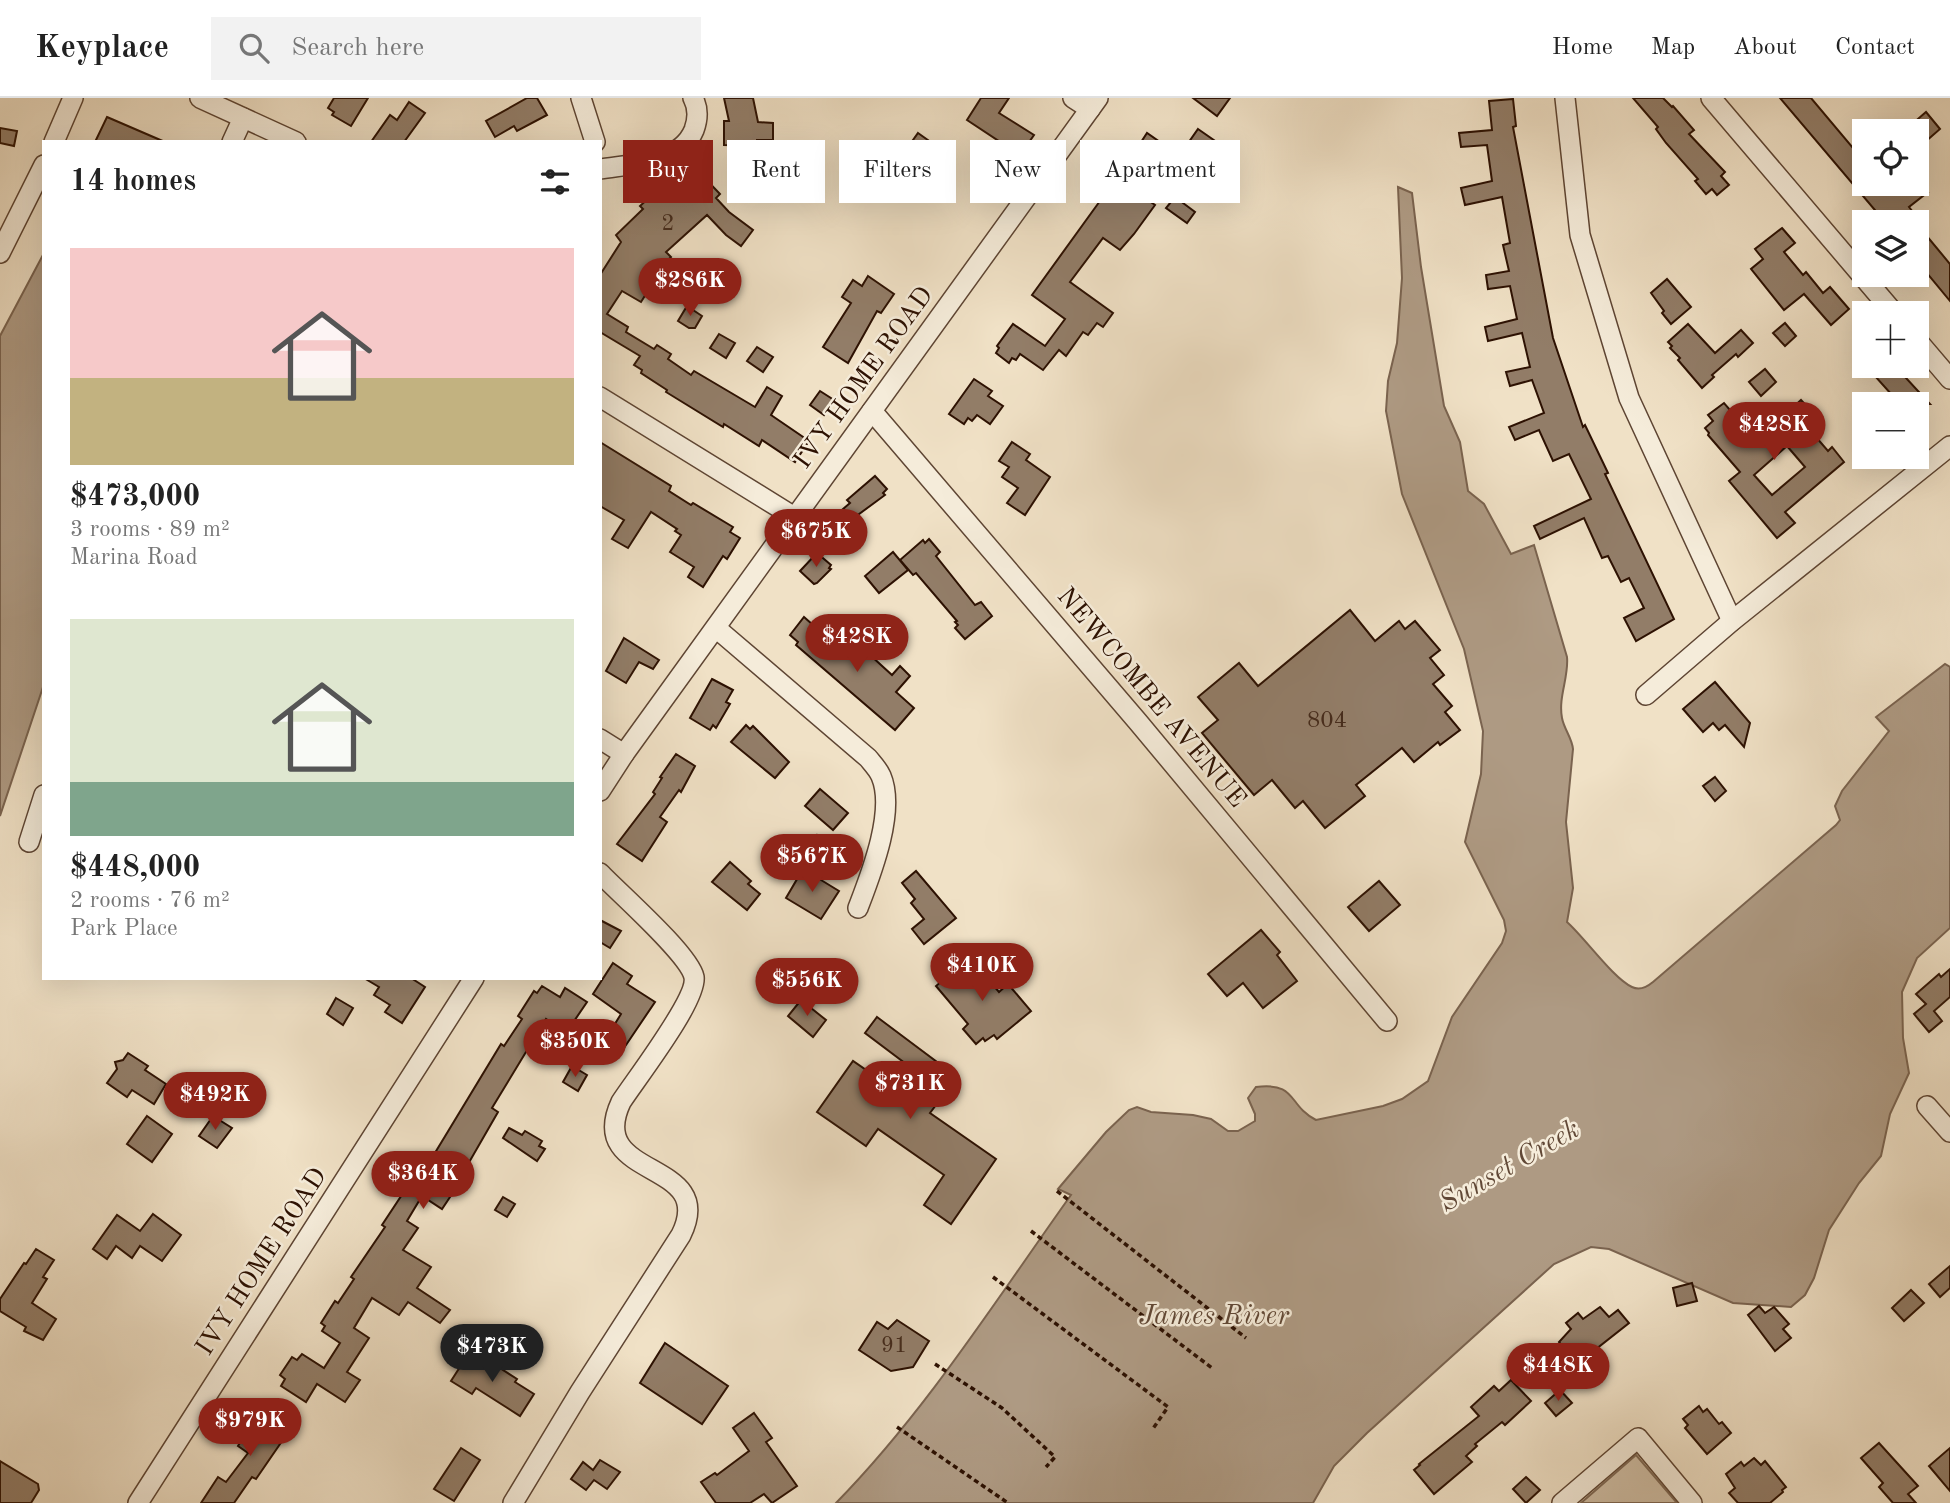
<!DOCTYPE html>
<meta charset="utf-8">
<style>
:root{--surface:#fff;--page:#f2f2f2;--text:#222;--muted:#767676;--line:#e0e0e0;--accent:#8f2418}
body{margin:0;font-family:"Old Standard TT",serif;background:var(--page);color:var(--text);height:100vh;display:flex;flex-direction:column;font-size:26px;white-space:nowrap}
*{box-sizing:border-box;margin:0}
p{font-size:23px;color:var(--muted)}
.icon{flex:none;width:38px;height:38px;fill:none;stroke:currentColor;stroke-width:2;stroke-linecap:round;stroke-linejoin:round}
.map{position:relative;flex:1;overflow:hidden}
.drawer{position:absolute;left:42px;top:42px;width:560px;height:840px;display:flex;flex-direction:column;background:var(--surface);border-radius:0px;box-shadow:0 7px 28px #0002}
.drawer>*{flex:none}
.banner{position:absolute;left:623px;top:42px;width:665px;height:63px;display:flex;gap:14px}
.controls{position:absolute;left:1852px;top:21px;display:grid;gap:14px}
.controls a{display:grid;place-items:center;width:77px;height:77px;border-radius:0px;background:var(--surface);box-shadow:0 7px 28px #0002;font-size:35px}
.price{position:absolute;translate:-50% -60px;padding:0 16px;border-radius:24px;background:var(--accent);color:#fff;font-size:23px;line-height:46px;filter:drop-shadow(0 2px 4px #0008)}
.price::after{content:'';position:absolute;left:50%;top:42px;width:21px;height:16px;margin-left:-10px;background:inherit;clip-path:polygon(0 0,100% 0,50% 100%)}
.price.current{background:#222;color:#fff}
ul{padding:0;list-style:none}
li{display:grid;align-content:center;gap:14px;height:371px;padding:0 28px}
li span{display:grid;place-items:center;height:217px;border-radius:0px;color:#555}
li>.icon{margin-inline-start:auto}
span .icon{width:126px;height:126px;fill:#fffc;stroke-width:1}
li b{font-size:30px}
h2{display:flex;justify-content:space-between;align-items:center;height:84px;padding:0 28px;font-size:30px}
.pill{padding:0 24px;border-radius:0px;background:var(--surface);box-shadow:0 7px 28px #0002;font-size:24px;line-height:63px}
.pill.current{background:var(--accent);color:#fff}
header{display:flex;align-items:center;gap:42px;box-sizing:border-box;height:98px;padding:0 35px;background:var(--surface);border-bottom:2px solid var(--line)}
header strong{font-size:33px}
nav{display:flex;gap:38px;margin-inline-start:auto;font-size:24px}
.search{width:490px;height:63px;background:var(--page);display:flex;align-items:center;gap:18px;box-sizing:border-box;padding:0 24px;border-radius:0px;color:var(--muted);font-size:26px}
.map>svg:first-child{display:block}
.green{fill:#cfbea5;stroke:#7e6854;stroke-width:2}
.water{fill:#ae9a83;stroke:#7a634f;stroke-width:2}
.building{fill:#927d68;stroke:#2d1102;stroke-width:2;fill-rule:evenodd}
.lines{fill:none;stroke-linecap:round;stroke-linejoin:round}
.minor-casing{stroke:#5e4533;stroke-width:22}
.path{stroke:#2d1102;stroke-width:3.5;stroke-dasharray:5 3.5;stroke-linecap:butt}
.minor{stroke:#f5ecda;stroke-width:19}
.labels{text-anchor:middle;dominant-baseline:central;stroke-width:5;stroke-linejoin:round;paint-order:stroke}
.number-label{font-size:23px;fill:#462c1c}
.street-label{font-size:26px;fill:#2d1102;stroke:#f5ecda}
.water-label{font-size:28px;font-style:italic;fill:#614836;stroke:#f5ecda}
</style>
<header>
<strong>Keyplace</strong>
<div class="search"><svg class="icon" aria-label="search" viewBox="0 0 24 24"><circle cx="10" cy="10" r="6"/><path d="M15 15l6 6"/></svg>Search here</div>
<nav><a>Home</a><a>Map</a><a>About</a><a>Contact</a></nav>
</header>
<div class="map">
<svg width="1950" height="1405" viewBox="0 0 1950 1405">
<rect width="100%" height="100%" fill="#f0e1c6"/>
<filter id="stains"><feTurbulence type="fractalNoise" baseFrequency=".00286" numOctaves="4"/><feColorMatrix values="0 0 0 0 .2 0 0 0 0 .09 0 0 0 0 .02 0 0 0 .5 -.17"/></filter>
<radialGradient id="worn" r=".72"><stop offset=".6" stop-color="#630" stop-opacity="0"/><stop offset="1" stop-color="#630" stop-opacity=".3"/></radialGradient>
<!-- green -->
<path class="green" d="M1636 1357 1677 1405H1581Z"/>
<!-- water -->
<g class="water">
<path d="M1398 89 1412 95 1421 169 1444 308 1460 344 1468 393 1484 406 1511 456 1534 447 1567 559C1569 579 1558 599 1562 620 1564 631 1572 640 1573 651L1566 724 1573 790 1567 824C1585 840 1613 880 1632 889 1640 893 1647 889 1653 884L1836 727 1840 722 1835 708 1842 693 1889 633 1876 619 1945 566 1950 569V830L1917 860 1902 894 1903 940 1909 975 1890 1016 1881 1058 1859 1085 1829 1132 1814 1180 1805 1197 1791 1209 1733 1205 1609 1151 1591 1149 1554 1166 1367 1335 1334 1368 1313 1405H836C926 1313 996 1202 1071 1097L1058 1091 1106 1034 1129 1012 1137 1009 1151 1014 1193 1017 1211 1021 1228 1033H1238L1255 1023V1016L1248 1000 1256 989C1298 984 1287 1007 1316 1022L1383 1008 1402 1001 1428 983 1452 919 1502 845 1506 833 1504 822 1465 744 1481 676 1483 633 1464 551 1402 396 1386 313 1388 283 1397 245 1402 180Z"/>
<path d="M44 155V586L0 718V238Z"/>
</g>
<!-- building -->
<g class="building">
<path d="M334 0H368L351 28 332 17 334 14 328 10Z"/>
<path d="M527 0H537L547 17 517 33 514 28 495 39 486 23Z"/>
<path d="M724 0H753L758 24 773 25V42H757V48L724 47V23H729Z"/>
<path d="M981 0H1009L999 15 1034 37 1020 57 967 22Z"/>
<path d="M1193 0H1230L1217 18Z"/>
<path d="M1633 0H1663L1672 9 1673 8 1694 32 1689 36 1725 74 1721 78 1729 87 1717 97 1712 91 1706 96 1695 83 1698 81 1666 45 1656 31 1658 29Z"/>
<path d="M1780 0H1811L1864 63V86H1880L1886 93 1894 86H1921L1928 94 1909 109 1913 114 1909 117 1915 124H1885Z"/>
<path d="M1513 1 1516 28 1513 29 1553 240 1583 329 1585 327 1608 375 1605 376 1674 521 1636 543 1624 520 1644 510 1629 480 1621 484 1608 458 1602 460 1584 420 1540 441 1534 428 1591 401 1569 356 1553 363 1539 332 1515 342 1509 329 1544 315 1532 282 1510 288 1506 274 1530 269 1522 235 1488 243 1485 229 1517 221 1510 188 1488 191 1486 177 1509 173 1503 147 1510 145 1502 99 1465 107 1461 90 1492 83 1487 47 1461 49 1459 35 1492 32 1489 3Z"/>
<path d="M409 4 425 15 404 44H371L390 17 397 22Z"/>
<path d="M1926 14 1940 31 1925 44 1911 27Z"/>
<path d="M107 19 165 44H95Z"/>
<path d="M0 30 17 33 14 48 0 45Z"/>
<path d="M1198 31 1218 45 1184 91 1159 73 1141 97 1155 107 1134 136 1120 152 1103 140 1070 184 1113 215 1103 229 1097 225 1088 237 1083 234 1066 258 1059 252 1043 272 1020 256 1016 262 1012 260 1009 265 996 255 999 250 997 248 1013 226 1045 248 1065 221 1032 197 1105 96 1110 99 1122 82 1125 84 1141 60 1134 55 1147 35 1170 51 1186 48Z"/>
<path d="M918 35 939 50 918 80 916 78 900 99 882 86Z"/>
<path d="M698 73 720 96 716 100 729 114 753 132 741 148 726 137 707 117 666 154 671 159 646 185 651 188 641 204 622 193 607 216 628 229 626 234 654 251 657 247 671 256 668 261 691 277 694 273 755 309 767 289 782 298 771 317 809 343 795 364 762 342 759 348 724 326 723 329 666 294 667 292 641 275 642 272 634 267 640 258 600 234V177L621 144 616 137 643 111 640 108 661 89 670 99Z"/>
<path d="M1175 99 1195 114 1187 125 1166 110Z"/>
<path d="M1916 125 1950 166V203L1916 162Z"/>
<path d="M1782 130 1795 145 1784 154 1803 177 1806 174 1823 195 1830 189 1849 211 1831 227 1804 196 1784 212 1751 171 1763 161 1755 151Z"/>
<path d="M868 178 894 196 881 215 877 213 848 265 823 249 851 205 842 199 853 182 862 188Z"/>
<path d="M1667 181 1691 209 1671 226 1662 215 1664 213 1651 195Z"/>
<path d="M687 208 702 218 695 230H689L678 223Z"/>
<path d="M1785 225 1796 238 1785 248 1773 235Z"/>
<path d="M1688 226 1715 255 1741 232 1753 245 1738 259 1736 256 1712 277 1714 279 1702 290 1678 262 1680 260 1670 250 1672 248 1668 244Z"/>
<path d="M719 236 735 245 726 260 710 250Z"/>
<path d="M757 249 773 259 763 274 747 263Z"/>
<path d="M1866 268H1895L1930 306H1900Z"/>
<path d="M1765 271 1776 284 1761 298 1749 284Z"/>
<path d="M974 281 992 293 988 298 1003 308 990 326 977 317 972 323 968 320 964 326 949 316Z"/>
<path d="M820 293 834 302 824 317 810 307Z"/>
<path d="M1801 302 1813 315 1803 324 1828 353 1832 349 1844 364 1785 414 1795 425 1777 440 1729 383 1740 374 1708 337 1709 335 1705 330 1713 323 1708 317 1724 305 1757 343ZM1787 348 1805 369 1772 397 1754 377Z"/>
<path d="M600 344 671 388 669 393 691 407 693 405 733 429 730 434 740 440 727 461 723 458 703 489 688 479 694 469 670 454 681 437 675 433 677 431 651 414 628 450 612 441 624 422 600 408Z"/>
<path d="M1012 344 1030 356 1026 362 1050 379 1025 417 1007 405 1018 390 1002 379 1009 369 999 363Z"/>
<path d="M875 378 887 391 883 395 885 397 836 433 828 424 850 405 847 402Z"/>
<path d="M929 441 940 454 936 458 975 507 981 504 992 518 965 541 955 530 958 527 955 524 957 523 916 475 913 477 900 462 923 442 925 445Z"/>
<path d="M893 454 908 472 879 495 865 478Z"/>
<path d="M817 455 831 467 829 470 831 471 817 485 814 486 800 473Z"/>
<path d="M1350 512 1375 543 1399 523 1405 531 1415 523 1440 552 1430 560 1444 577 1433 586 1452 608 1445 614 1460 632 1440 647 1438 644 1414 664 1402 650 1356 687 1365 698 1325 730 1303 703 1295 710 1272 682 1254 697 1202 635 1218 622 1198 599 1239 565 1258 588Z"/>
<path d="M804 519 848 558 858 546 892 577 900 568 910 578 896 594 914 610 895 632 796 547 798 544 790 537Z"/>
<path d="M624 540 659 562 653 571 639 564 626 585 606 573Z"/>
<path d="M712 581 733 592 726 604 730 606 716 630 713 627 710 632 690 620Z"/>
<path d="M1715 584 1750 625 1744 649 1725 627 1719 632 1713 625 1703 634 1683 611Z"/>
<path d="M746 627 750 631 753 628 789 664 775 680 731 644Z"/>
<path d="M676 656 695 668 681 694 679 692 660 719 667 724 642 763 617 746 655 696 653 694 662 680 660 679Z"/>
<path d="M1715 679 1726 693 1715 703 1703 688Z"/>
<path d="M820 691 848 715 833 732 805 708Z"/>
<path d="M817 737 832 751 822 762 807 748Z"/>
<path d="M730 764 751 783 748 786 760 796 747 812 712 784Z"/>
<path d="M803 771 839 793 821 821 786 800Z"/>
<path d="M916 773 956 820 924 846 912 831 924 821 911 805 915 801 902 785Z"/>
<path d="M1379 783 1400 807 1369 833 1348 809Z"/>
<path d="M600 822 621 833 610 850 600 844Z"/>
<path d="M1261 832 1280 854 1277 857 1297 883 1263 910 1243 885 1227 898 1208 876Z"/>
<path d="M972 862 999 894 1008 886 1031 913 997 941 994 937 985 943 983 940 976 946 963 931 968 926 936 888 963 865 966 868Z"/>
<path d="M613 865 632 878 627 886 655 904 622 953 605 942 621 916 593 896Z"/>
<path d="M1950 871V899L1934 913 1942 923 1929 934 1914 916 1926 906 1916 896 1939 876 1941 879Z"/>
<path d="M364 880H411L425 889 402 925 385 914 390 907 374 897 379 889Z"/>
<path d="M542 888 560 899 565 890 587 904 566 935 546 921 492 1010 498 1014 460 1080 462 1081 442 1111 422 1098 407 1123 418 1130 403 1152 431 1169 417 1190 450 1212 440 1225 408 1204 399 1217 372 1200 354 1230 369 1240 347 1274 360 1282 345 1304 317 1286 306 1304 281 1288 285 1281 280 1277 292 1259 297 1262 302 1256 324 1270 340 1245 322 1233 325 1228 321 1225 335 1203 338 1205 354 1181 351 1179 385 1129 382 1127 423 1065 427 1068 501 946 504 948 522 921 518 918 534 893 537 895Z"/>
<path d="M336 900 353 910 343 927 327 916Z"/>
<path d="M801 902 826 922 813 939 788 918Z"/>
<path d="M877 919 957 979 930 1015 996 1061 951 1126 924 1107 944 1077 878 1031 866 1048 817 1014 853 963 911 1003 926 981 865 935Z"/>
<path d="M128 955 148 968 145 972 166 986 154 1006 132 992 127 999 107 985 117 971 115 964 123 962Z"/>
<path d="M572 968 587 977 578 993 563 984Z"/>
<path d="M147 1018 172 1036 152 1064 127 1046Z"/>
<path d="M213 1018 232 1030 217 1050 199 1038Z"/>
<path d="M509 1030 522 1037 525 1033 542 1043 539 1048 545 1051 537 1063 503 1040Z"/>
<path d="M503 1099 515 1106 507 1119 495 1112Z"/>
<path d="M153 1116 181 1137 162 1163 140 1148 132 1160 116 1148 107 1161 93 1151 117 1117 140 1133Z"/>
<path d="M36 1151 54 1162 43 1179 47 1181 32 1205 56 1221 43 1242 24 1233 26 1229 0 1213V1201L24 1165 26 1166Z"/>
<path d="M1950 1168V1190L1940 1199 1929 1186Z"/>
<path d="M1692 1185 1697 1203 1677 1208 1673 1190Z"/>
<path d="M1911 1192 1924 1205 1904 1223 1892 1210Z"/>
<path d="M1759 1208 1765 1215 1774 1209 1789 1226 1783 1231 1791 1240 1775 1253 1748 1217Z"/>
<path d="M1600 1209 1609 1219 1618 1212 1629 1225 1577 1266 1559 1244 1571 1231 1566 1225 1578 1215 1583 1221Z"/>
<path d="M897 1222 929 1243 913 1269 891 1273 859 1252 877 1224 888 1231Z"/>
<path d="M665 1245 728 1288 702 1326 640 1285Z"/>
<path d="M469 1255 487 1266 489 1263 517 1281 515 1284 534 1296 520 1318 476 1290 472 1296 451 1283Z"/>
<path d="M1511 1282 1531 1303 1505 1327 1502 1324 1475 1346 1477 1348 1466 1358 1472 1364 1434 1396 1414 1372 1420 1367 1419 1366 1479 1318 1471 1309 1494 1288 1499 1293Z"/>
<path d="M1560 1292 1572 1305 1556 1318 1545 1305Z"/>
<path d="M1699 1308 1703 1314 1707 1311 1719 1326 1722 1324 1731 1335 1707 1356 1685 1330 1688 1327 1683 1321Z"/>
<path d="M261 1310 291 1330 256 1381 252 1379 234 1405H201L218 1379 226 1384 248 1355 238 1348Z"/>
<path d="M754 1315 772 1340 766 1344 797 1388 772 1405 764 1396 750 1405H716L701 1384 715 1375 717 1377 749 1353 733 1330Z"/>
<path d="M1879 1345 1918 1388 1908 1396 1916 1405H1893L1879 1389 1883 1385 1861 1360Z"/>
<path d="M461 1350 480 1362 454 1403 434 1391Z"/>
<path d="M1950 1350V1393L1929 1368Z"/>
<path d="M1754 1360 1761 1367 1765 1363 1786 1389 1782 1392 1783 1394 1770 1405H1738L1729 1395 1735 1390 1726 1376 1741 1364 1744 1368Z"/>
<path d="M600 1362 620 1374 607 1391 594 1382 586 1392 571 1381 583 1364 593 1372Z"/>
<path d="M0 1363 38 1386 39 1392 31 1405H0Z"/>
<path d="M1526 1379 1540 1392 1526 1405 1513 1391Z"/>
</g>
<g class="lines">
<defs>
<g id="minor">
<path d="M200 0 296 44"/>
<path d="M581 0 595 44"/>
<path d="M1073 0 1090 11"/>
<path d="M1565 0 1580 137 1629 300 1732 523"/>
<path d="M1711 0 1894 215"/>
<path d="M54 44 73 0"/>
<path d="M232 44 243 20"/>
<path d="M600 71C631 66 680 66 694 32 698 21 699 11 693 0"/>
<path d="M0 155 44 67"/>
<path d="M1916 241 1950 281"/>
<path d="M600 299 796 420"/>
<path d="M872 313 1138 624 1387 923"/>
<path d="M716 530 868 660C872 665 878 671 881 678 896 713 871 776 858 810"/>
<path d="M1646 597 1732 523 1950 348"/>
<path d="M600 641 624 656"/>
<path d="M600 693 624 656 1098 0"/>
<path d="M29 744 44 697"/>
<path d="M1927 1008 1950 1034"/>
<path d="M138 1405 474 880"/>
<path d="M513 1405 580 1294 681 1137C719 1060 584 1083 621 1004 636 981 698 901 694 879 689 856 619 795 600 775"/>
<path d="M1562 1405 1638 1340 1692 1405"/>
</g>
</defs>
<!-- minor casing -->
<use href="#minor" class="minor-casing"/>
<!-- path -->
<g class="path">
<path d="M1057 1093 1246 1240"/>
<path d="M1031 1133 1212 1270"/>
<path d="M993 1179 1168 1309 1152 1332"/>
<path d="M935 1266 1002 1310 1055 1359 1046 1369"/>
<path d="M897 1329 1008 1405"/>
</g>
<!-- minor -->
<use href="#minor" class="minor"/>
</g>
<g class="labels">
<!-- number labels -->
<g class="number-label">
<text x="668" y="125">2</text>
<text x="1327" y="622">804</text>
<text x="894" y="1247">91</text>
</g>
<!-- street labels -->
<g class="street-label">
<text transform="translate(864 280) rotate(-54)">IVY HOME ROAD</text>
<text transform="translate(1151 600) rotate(50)">NEWCOMBE AVENUE</text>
<text transform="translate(262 1164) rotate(-57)">IVY HOME ROAD</text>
</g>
<!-- water labels -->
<g class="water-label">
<text transform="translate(1510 1069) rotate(-30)">Sunset Creek</text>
<text x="1214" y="1219">James River</text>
</g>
</g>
<rect width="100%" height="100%" filter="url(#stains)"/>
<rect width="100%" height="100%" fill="url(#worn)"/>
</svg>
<div class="controls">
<a><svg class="icon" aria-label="locate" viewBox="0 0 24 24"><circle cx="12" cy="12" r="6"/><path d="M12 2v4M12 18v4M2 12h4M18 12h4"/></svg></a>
<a><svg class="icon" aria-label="layers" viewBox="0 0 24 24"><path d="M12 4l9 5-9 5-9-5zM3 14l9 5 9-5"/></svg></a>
<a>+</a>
<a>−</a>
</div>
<b class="price" style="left:690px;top:220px">$286K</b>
<b class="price" style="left:1774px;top:364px">$428K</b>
<b class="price" style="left:816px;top:471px">$675K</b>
<b class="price" style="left:857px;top:576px">$428K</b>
<b class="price" style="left:812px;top:796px">$567K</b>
<b class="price" style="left:982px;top:905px">$410K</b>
<b class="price" style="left:807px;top:920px">$556K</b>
<b class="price" style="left:575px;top:981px">$350K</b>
<b class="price" style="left:910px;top:1023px">$731K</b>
<b class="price" style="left:215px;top:1034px">$492K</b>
<b class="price" style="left:423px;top:1113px">$364K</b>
<b class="price current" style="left:492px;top:1286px">$473K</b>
<b class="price" style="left:1558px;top:1305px">$448K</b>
<b class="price" style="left:250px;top:1360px">$979K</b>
<div class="banner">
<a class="pill current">Buy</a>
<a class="pill">Rent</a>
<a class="pill">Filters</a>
<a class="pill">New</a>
<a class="pill">Apartment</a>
</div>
<section class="drawer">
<h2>14 homes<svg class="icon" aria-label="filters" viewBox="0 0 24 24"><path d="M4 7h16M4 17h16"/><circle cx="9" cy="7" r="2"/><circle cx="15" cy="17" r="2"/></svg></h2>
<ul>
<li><span style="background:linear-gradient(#f6c9c9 60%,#c2b280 0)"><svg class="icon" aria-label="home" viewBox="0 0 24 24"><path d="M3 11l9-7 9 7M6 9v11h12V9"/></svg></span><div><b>$473,000</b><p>3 rooms · 89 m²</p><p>Marina Road</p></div></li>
<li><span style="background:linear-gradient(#dfe7d0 75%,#7fa58c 0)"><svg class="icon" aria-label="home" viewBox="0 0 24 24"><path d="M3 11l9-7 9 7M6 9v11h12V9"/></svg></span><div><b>$448,000</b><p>2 rooms · 76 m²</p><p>Park Place</p></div></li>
</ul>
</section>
</div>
